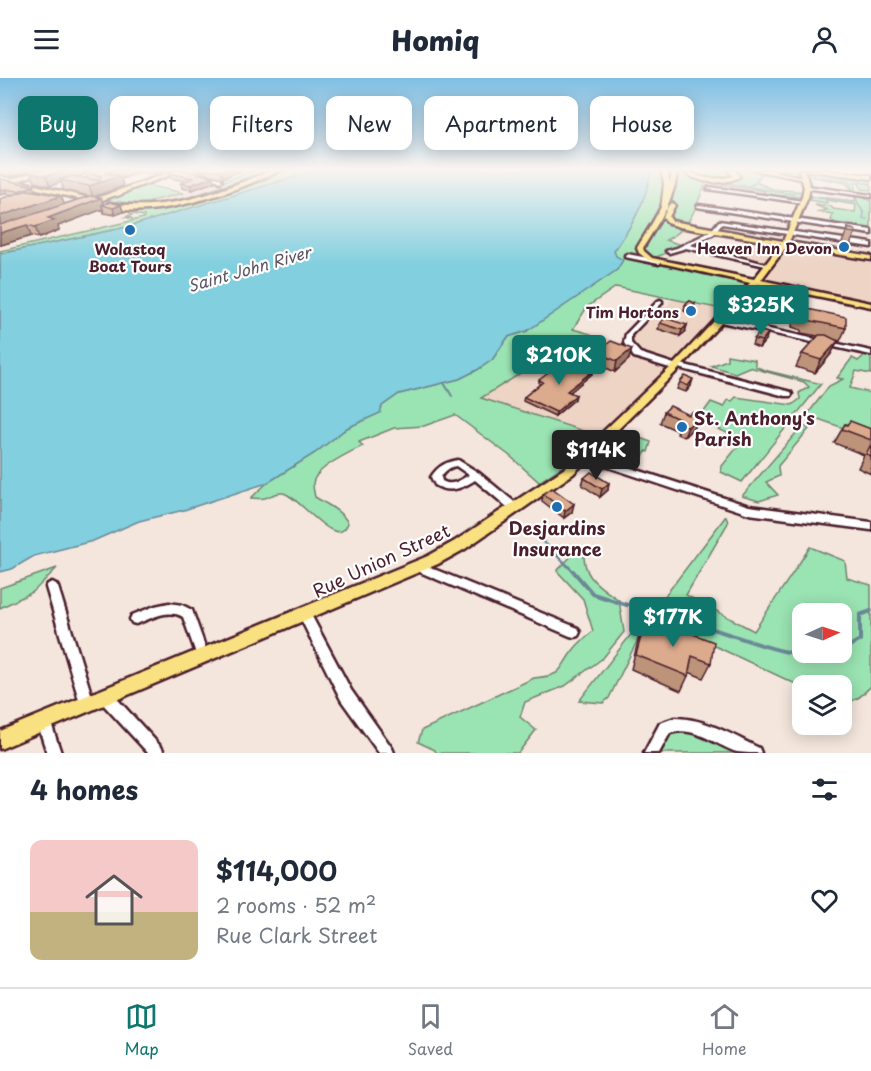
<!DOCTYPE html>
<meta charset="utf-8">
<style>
:root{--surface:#fff;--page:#f2f2f3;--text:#1f2937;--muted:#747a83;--line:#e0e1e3;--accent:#0f766e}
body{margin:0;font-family:"Playpen Sans",sans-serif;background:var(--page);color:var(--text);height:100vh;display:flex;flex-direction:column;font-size:22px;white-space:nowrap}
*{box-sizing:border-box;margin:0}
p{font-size:20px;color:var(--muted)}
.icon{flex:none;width:33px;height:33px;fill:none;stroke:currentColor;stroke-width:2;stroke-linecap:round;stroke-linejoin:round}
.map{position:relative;height:675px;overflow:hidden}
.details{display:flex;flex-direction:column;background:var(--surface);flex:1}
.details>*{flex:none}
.banner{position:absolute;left:18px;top:18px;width:836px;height:54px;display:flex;gap:12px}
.needle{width:39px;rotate:87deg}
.tools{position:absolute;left:792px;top:525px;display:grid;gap:12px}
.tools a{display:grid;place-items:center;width:60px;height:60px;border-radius:12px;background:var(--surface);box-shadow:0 3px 15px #0003;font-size:30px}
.price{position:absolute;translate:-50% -51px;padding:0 14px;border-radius:6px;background:var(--accent);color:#fff;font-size:20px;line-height:39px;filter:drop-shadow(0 2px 3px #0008)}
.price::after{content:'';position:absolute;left:50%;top:36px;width:18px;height:14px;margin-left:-9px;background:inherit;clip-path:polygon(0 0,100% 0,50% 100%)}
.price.selected{background:#222;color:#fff}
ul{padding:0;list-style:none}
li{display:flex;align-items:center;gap:18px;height:150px;padding:0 30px}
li+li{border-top:2px solid var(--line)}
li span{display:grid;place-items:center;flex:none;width:168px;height:120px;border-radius:12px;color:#555}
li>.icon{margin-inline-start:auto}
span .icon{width:72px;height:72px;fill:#fffc;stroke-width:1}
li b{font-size:26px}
h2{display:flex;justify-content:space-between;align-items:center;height:72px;padding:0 30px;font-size:26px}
.tag{padding:0 21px;border-radius:12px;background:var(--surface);box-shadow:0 3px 15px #0003;font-size:21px;line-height:54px}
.tag.selected{background:var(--accent);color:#fff}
header{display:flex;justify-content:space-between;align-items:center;height:78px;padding:0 30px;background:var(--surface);font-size:27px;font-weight:800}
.tabs{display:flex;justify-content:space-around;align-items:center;height:84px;border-top:2px solid var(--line);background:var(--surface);font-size:16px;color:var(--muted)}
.tabs a{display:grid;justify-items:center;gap:3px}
.tabs .selected{color:var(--accent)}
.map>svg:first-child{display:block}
.built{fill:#edd4c5}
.green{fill:#9ae3b2;stroke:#72816e;stroke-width:1.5;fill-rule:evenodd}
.water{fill:#81cfdf;stroke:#6b8997;stroke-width:1.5}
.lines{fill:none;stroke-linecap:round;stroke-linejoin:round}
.stream-far3{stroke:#6b8997;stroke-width:1.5}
.stream-far2{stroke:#6b8997;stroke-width:2}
.stream-far1{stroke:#6b8997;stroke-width:3}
.stream{stroke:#6b8997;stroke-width:4}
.minor-casing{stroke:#4a1f2b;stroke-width:5}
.major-casing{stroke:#4a1f2b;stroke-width:5}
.highway-casing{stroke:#4a1f2b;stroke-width:4}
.minor{fill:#fff;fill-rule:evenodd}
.major{fill:#f9e181;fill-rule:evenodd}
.highway{fill:#f9e181;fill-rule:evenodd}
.wall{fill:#bd937a;stroke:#4a1f2b;stroke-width:1.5;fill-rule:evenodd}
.shaded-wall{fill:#9a7863;stroke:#4a1f2b;stroke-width:1.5}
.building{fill:#dcab8e;stroke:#4a1f2b;stroke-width:1.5}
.poi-dot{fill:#1f6fb2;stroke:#fff;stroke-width:2}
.labels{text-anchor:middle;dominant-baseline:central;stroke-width:4.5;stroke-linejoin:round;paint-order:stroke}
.far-poi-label{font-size:15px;font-weight:bold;fill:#4a1f2b;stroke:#fff;text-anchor:end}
.far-water-label{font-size:16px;font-style:italic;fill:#5a5461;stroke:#fff}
.poi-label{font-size:18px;font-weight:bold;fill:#4a1f2b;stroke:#fff;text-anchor:start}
.street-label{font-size:18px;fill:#4a1f2b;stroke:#fff}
</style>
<header><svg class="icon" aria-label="menu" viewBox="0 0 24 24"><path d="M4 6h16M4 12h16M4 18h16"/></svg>Homiq<svg class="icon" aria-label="person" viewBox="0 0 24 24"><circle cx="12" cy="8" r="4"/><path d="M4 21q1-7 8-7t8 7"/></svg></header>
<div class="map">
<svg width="871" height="675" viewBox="0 0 871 675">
<rect width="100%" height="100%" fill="#f4e6dd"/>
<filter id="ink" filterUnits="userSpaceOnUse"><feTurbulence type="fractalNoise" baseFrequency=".0167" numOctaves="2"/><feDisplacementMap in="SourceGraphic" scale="12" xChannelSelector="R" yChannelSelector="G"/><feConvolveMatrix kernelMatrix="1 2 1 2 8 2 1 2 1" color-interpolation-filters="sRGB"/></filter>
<g filter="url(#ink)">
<!-- built -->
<g class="built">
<path d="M187 92H221L204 96 227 101 218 105 223 108 171 125 154 127 150 123 169 112 184 115 217 103 199 99 180 103 192 99 180 95Z"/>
<path d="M743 159 871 180V227L766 203 762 196 767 188 726 178 733 167H740Z"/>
<path d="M676 222 726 232 604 360 480 320 552 276 573 251 631 267V258L659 229 668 227 669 223Z"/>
</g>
<!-- green -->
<g class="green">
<path d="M253 92H270L174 125 135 129 103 122 146 107 184 115 151 123 154 127 171 125 222 108 218 105C231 100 242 98 253 92Z"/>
<path d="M282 92H318L127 149 0 176V173L144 140V138L133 136 128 139 133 141 125 139 140 133 179 127Z"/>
<path d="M651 92H801L804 100 760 95 756 104 772 111 805 114V119L765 117 764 113 706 104C695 129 692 150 666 162L685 168 651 181C675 191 733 192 749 210L726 232 616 209 587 229 573 251 591 256 592 259 576 261 579 267 569 276H552L481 320 596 357 564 387 539 404 510 378 455 337 424 348 394 350 359 364 363 368C350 374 315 390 313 405 313 409 314 415 315 419 326 426 342 433 348 445 337 475 300 418 283 415 276 414 271 418 265 420 261 421 255 420 251 420L267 405 315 375 347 350 379 335 382 328 399 316 459 301 477 292 492 282 508 259 527 253 616 178 614 173C633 146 645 126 651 92Z"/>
<path d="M806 94 871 100V112L861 111 859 105H855V114L853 113 846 105 809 98Z"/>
<path d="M855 116 871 123V150C860 156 841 149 831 142L833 136 816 134 827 132 815 127 831 128 833 131 855 134 856 127 826 122 827 125 808 122 809 118 855 123Z"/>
<path d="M727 277 755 282V288L764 292 821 306 742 404 721 394 722 388 743 362 698 342 711 324 724 329 728 322 732 323 736 319 792 327 800 321 799 315 809 309 804 304 749 289 735 295 711 288 727 282Z"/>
<path d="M865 277 871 279V296L856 293 850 310 871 315V360L807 337 829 308 843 301 837 300 852 280 858 283Z"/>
<path d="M803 347 809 351 778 388 779 398 766 404 778 417 759 423 742 418Z"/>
<path d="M620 353 651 364 648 374 646 373 637 392 600 379V373Z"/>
<path d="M726 438 728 445 686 517 754 553 810 469 845 483 847 500 871 507V608C862 617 856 625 842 624V608L802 609 717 569 640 552 639 559 609 620 603 625 579 623 632 555 639 552ZM802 536H842V574H802Z"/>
<path d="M584 470C582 499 597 507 619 522L624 554 603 580 565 608 525 624 520 639 536 652 518 675H436L435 672 418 664 422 652 534 600C567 597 557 591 575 570 580 564 587 558 593 553L583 521 557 493 578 471Z"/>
<path d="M57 490 33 514 0 530V510Z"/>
<path d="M691 647 754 675H651L659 659Z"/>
</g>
<!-- water -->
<path class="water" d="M318 92H651C646 124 632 147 614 173L616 178 623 182 617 192 527 253 508 259 492 282 477 292 459 301 399 316 382 328 380 335 347 350 315 375 267 405 184 432 139 443 93 463 34 478 12 491 0 494V176L127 149Z"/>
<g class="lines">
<!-- stream-far3 -->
<g class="stream-far3">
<path d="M820 99 848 102 854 114"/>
<path d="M859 104 871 106"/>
<path d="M726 105C749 108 771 114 794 116"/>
<path d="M749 108 755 105 762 96 783 98"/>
<path d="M818 120 858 125 855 117"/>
<path d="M858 126 864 135 863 141H867"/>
</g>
<!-- stream-far2 -->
<path class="stream-far2" d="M444 305 452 318"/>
<!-- stream-far1 -->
<path class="stream-far1" d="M528 449 574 494"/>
<!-- stream -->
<g class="stream">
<path d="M573 493 593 516 627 527"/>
<path d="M657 542C674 544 691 545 708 550 751 561 789 584 835 574"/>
<path d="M842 572 860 562V537L871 533"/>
</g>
<defs>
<g id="minor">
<path d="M202 97 220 100 222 103 220 104 217 102 201 99Z"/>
<path d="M807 108 871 117V119L805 110Z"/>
<path d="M709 109 803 123 805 124 803 125 707 111Z"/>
<path d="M124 113 127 114 117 118 115 117Z"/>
<path d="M699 127 871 152V156L697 129V128Z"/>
<path d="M719 143 871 165V169L722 146 714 156 690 167 770 187V189L686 170 669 175 666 173 677 170 710 154Z"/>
<path d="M627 176 659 182 662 184 659 186 625 179V177Z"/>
<path d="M660 222 662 223V225L631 257V265L640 275 674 286 677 285 791 314 792 316 791 318H785L679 290 673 291 634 279 624 265 626 256 658 223Z"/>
<path d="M718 240 871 273V277L716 243 715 242Z"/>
<path d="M584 375 749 428 871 444V452L749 436 581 380 580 378 581 376Z"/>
<path d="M458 382 479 395 518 427 520 430 518 433 515 434 512 433 475 402C462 410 450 416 435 407L431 399C438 388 446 384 458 382ZM456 388 469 397C460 402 452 409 442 403L441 399C444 393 450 389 456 388Z"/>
<path d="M419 485 578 550 580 554 578 558 574 559 570 558 415 492 414 489 415 486Z"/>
<path d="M52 504 56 506 58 509 94 625 92 630 87 632 82 630 80 625 46 509 48 506Z"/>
<path d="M169 525 182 527 192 532 208 577 206 581 202 583 198 581 183 539C168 530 151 541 136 546L132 545 130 541 132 537 155 528Z"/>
<path d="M305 532 309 533 351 612 392 670 394 675H379L341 622 299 537 301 533Z"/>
<path d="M105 612 110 613 162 670 164 675H148L100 623 98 618 100 613Z"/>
<path d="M44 637 49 639 61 675H47L37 644 39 639Z"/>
<path d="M674 640C705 640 732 657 759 670L761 675C754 675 744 675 737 674 715 667 695 647 670 655L659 675H644L660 645Z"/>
</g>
<g id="major">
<path d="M40 92H49L18 103 94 121 176 92H184L89 127 86 125 88 123 0 102V98L12 101Z"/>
<path d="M273 92H281C243 111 146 146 106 127L109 125C171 134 216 114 273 92Z"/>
<path d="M672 92H677C675 122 658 145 643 170L644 173 652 180 754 201 781 166 679 149 668 145 663 139 669 127 672 125 675 127 669 139 672 143 783 163 802 119 804 109 799 92H804L810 109 808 119 789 164 871 178V182L787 168 761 202 871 225V229L757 206 679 291 573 396 465 471 438 486 0 671V653L428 478 455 463 565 390 673 287 750 205 648 182 639 175 637 170C652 145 669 122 672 92Z"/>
</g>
<g id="highway">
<path d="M661 92H667L670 106 667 131 664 133 661 131 664 106Z"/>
<path d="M682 92C689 92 691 95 697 97 708 102 721 101 733 98L728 92H735L740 99C723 108 697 106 682 92Z"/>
<path d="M754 92H770L807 100 804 102Z"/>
<path d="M803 92H827L871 97V101Z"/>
</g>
</defs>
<!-- minor casing -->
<use href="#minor" class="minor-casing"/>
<!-- major casing -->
<use href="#major" class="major-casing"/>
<!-- highway casing -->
<use href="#highway" class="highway-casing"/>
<!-- minor -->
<use href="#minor" class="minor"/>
<!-- major -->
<use href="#major" class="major"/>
<!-- highway -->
<use href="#highway" class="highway"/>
</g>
<!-- wall -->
<g class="wall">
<path d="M0 92H31L12 99 0 96Z"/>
<path d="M31 92H166L155 97 141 94 121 101 123 108 94 118 101 120 103 126 121 127 123 134 115 137 104 135 103 131 58 148 59 152 39 160 31 158 1 167H0V121L14 117 7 116 0 101 34 108 35 112 33 113 61 118 64 126 89 118 64 112 61 104 50 108 35 104 31 95ZM86 96 88 101 78 99Z"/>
<path d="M194 92H243L223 100Z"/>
<path d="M169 95 214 104 192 112 182 110 181 105 185 103 170 100Z"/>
<path d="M848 150 855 155 848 172 841 171V167Z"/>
<path d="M690 223 694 231 689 235 684 233 685 227Z"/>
<path d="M798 229 846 250 840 263 836 262 838 263 831 276 815 295 796 289 802 276 818 258 801 255V252L792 249 793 242Z"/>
<path d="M660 245 687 247 685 254 680 258 658 251Z"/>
<path d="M754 261 766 262 759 270 752 267Z"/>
<path d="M632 271 629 281 615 294 600 287V284L597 283 599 273Z"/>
<path d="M594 292 593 295 570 314 575 321 555 338 523 323 524 319 540 306H539V302L556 295Z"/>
<path d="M680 304 691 308 686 314 677 311Z"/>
<path d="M664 334 695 348 684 359 677 356 678 353 660 345Z"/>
<path d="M845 346 871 351V396L858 390 864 377 834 365Z"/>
<path d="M584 400 608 412 600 419 582 407Z"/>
<path d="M543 416 572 434 564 440 542 423Z"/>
<path d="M645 544 665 552 667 546 711 585 703 600 689 594 688 598 681 613 631 591 639 559Z"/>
</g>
<!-- shaded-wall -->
<g class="shaded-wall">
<path d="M9 92H31L12 99Z"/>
<path d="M64 92H98L85 94 86 96 65 103 60 102 61 104 50 108 46 98Z"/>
<path d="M115 92H141V94L121 101 123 108 93 119 89 108 108 102 106 95Z"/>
<path d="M154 92H166L155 97Z"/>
<path d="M221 92H243L223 100Z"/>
<path d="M213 99 214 104 192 112 190 107Z"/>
<path d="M34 108 35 112 20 117 18 113Z"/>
<path d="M5 111 7 116 0 117V112Z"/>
<path d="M61 118 65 128 0 151V138Z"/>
<path d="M101 120 104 127H102L103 131 58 148 59 152 39 160 35 149 48 140Z"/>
<path d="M121 127 123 134 115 137 113 130Z"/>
<path d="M27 147 31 158 1 167 0 164V155Z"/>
<path d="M695 225 694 231 689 235 691 229Z"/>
<path d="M687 247 685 254 680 258 682 252Z"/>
<path d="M768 255 766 262 759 270 762 263Z"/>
<path d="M838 263 831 276 815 295 821 282Z"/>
<path d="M632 271 629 281 615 294 617 283Z"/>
<path d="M594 292 593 295 567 317V313Z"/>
<path d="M693 301 691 308 686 314 688 308Z"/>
<path d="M576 317 575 321 555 338 556 334Z"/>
<path d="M699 338 695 348 684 359 688 349Z"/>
<path d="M609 405 608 412 600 419 602 411Z"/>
<path d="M574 426 572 434 564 440 565 433Z"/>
</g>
<!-- building -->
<g class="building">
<path d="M31 92H64L46 98 31 95Z"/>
<path d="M89 92H115L106 95 120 98 89 108 60 102 73 98 99 103 101 98 85 94Z"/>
<path d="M175 92H185L213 99 190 107 181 105 193 100 169 95Z"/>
<path d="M0 101 34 108 18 113 5 111 0 112Z"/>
<path d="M28 112 61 118 0 138V121Z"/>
<path d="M90 118 101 120 48 140 55 142 35 149 27 147 0 155V147Z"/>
<path d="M110 124 121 127 113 130 102 127Z"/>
<path d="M848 150 855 152V155L848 154Z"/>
<path d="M690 223 695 225 691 229 685 227Z"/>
<path d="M798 229 846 239V250L807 242V240L797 236Z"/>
<path d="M665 240 687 247 682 252 660 245Z"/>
<path d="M761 253 768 255 762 263 754 261Z"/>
<path d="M819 257H826L838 263 821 282 802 276Z"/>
<path d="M611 263 632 271 617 283 602 277 605 275 599 273Z"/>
<path d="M572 283 594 292 567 313 576 317 556 334 524 319 543 304 539 302 551 293 556 295Z"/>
<path d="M685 298 693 301 688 308 680 304Z"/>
<path d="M670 328 689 337 692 334 699 338 688 349 681 346 683 343 664 334Z"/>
<path d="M850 343 871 351V362L842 351 845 346 847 347Z"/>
<path d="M871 366V378L866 376Z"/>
<path d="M591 394 609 405 602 411 584 400Z"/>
<path d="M552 410 574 426 565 433 543 416Z"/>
<path d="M645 544 666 553 667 546 714 564 711 585 692 578 688 598 636 577Z"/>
</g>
</g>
<!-- sky -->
<linearGradient id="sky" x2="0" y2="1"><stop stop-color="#7fbfe4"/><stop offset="0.49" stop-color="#faf4f0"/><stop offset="1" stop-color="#faf4f0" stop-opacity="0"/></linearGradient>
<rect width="871" height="187" fill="url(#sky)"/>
<!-- markers -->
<g class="poi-dot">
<circle cx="130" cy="152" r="6"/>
<circle cx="844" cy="169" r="6"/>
<circle cx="691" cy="233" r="6"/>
<circle cx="682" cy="349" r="6"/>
<circle cx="557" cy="429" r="6"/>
</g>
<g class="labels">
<!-- far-poi labels -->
<g class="far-poi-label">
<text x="832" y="169">Heaven Inn Devon</text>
<text x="130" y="170" text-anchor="middle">Wolastoq<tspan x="130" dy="17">Boat Tours</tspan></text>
<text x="679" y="233">Tim Hortons</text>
</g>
<!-- far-water labels -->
<g class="far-water-label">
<text transform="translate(249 190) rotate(-16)">Saint John River</text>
</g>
<!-- poi labels -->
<g class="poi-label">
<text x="694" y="339">St. Anthony's<tspan x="694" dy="21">Parish</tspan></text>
<text x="557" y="449" text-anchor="middle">Desjardins<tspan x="557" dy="21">Insurance</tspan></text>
</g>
<!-- street labels -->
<g class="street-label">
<text transform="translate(381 482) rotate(-25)">Rue Union Street</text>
</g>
</g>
</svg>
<div class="tools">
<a><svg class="needle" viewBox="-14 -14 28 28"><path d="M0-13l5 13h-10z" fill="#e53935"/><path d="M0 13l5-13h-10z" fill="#747a83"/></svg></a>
<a><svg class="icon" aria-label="layers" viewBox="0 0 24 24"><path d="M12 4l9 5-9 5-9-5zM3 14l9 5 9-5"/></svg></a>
</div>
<b class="price" style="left:761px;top:258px">$325K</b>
<b class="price" style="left:559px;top:308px">$210K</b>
<b class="price selected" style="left:596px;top:403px">$114K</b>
<b class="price" style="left:673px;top:570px">$177K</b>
<div class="banner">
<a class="tag selected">Buy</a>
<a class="tag">Rent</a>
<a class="tag">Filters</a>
<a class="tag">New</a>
<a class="tag">Apartment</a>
<a class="tag">House</a>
</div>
</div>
<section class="details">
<h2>4 homes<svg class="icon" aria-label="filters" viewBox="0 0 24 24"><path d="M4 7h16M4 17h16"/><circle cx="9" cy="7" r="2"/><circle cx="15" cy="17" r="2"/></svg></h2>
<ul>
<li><span style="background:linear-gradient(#f6c9c9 60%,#c2b280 0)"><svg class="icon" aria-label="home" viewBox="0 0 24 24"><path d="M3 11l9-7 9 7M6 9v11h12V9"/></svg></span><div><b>$114,000</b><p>2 rooms · 52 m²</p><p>Rue Clark Street</p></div><svg class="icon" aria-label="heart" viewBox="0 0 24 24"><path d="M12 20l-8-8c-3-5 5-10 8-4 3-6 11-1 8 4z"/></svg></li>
</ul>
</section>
<nav class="tabs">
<a class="selected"><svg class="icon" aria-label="map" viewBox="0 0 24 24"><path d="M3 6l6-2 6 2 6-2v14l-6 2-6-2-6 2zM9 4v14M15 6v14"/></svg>Map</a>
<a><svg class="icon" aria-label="saved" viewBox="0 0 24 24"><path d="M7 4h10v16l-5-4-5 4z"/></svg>Saved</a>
<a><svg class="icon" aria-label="home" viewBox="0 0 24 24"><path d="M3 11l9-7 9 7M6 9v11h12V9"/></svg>Home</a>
</nav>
